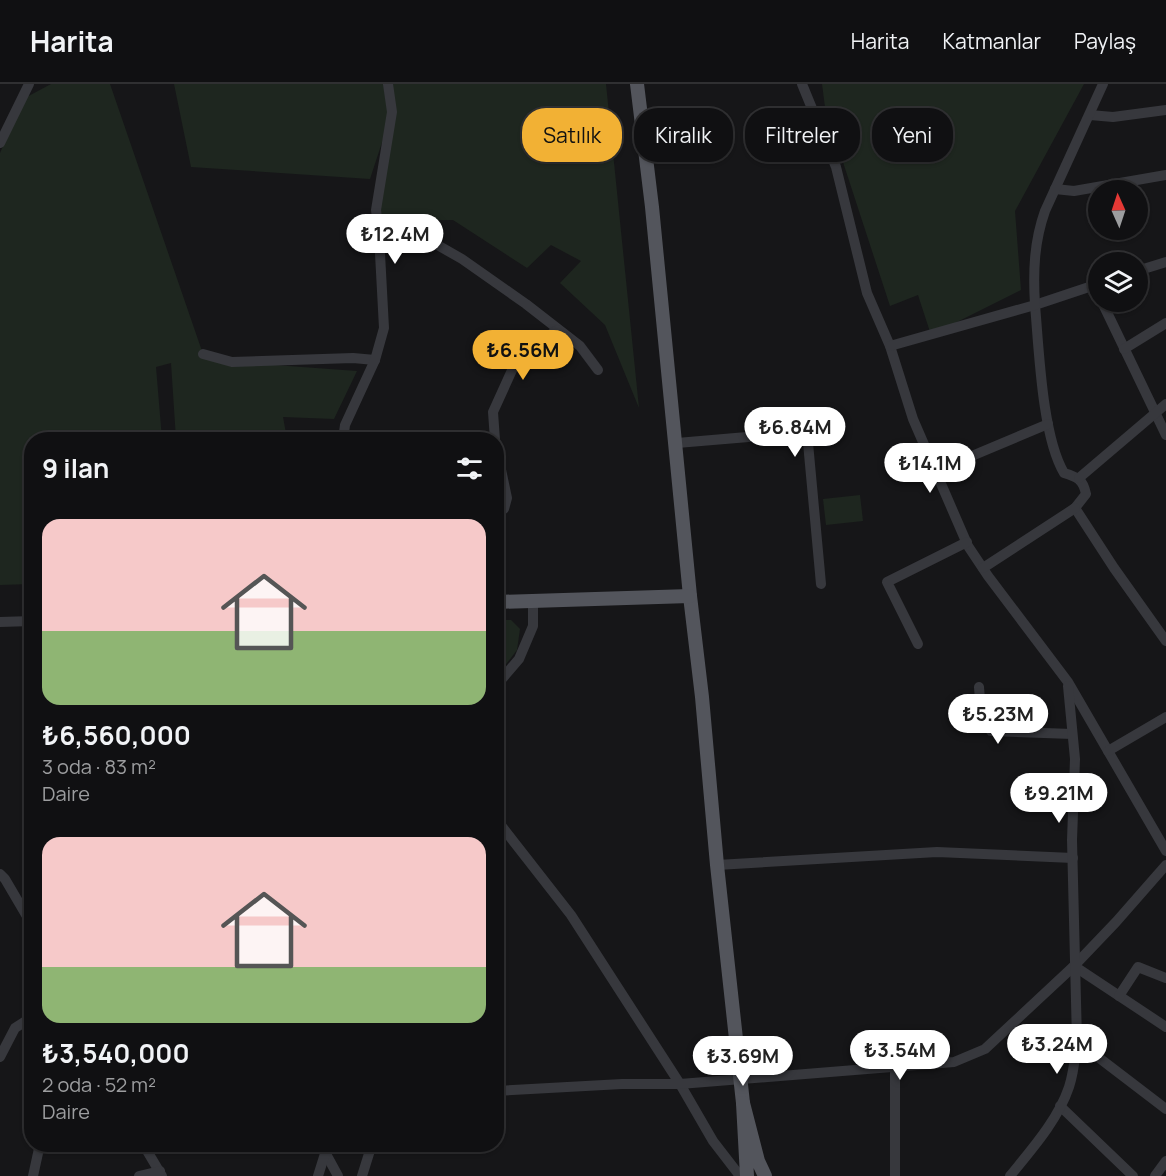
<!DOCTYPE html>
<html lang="tr">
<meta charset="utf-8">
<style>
:root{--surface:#101012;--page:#19191b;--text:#f1f3f6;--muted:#9c9d9f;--line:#303032;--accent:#f2b134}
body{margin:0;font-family:Manrope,sans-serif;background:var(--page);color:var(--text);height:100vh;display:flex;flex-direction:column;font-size:22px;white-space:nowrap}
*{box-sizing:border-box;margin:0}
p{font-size:20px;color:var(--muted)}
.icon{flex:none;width:33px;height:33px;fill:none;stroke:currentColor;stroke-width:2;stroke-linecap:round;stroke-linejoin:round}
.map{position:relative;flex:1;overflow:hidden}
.drawer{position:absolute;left:24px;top:348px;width:480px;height:720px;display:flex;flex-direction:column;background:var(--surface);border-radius:24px;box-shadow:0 2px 4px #0004,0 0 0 2px var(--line)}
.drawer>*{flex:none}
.hud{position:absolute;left:522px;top:24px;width:554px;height:54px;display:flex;gap:12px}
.needle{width:39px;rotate:357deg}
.tools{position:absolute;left:1088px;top:96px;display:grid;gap:12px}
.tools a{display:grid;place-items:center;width:60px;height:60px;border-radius:50%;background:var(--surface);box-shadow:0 2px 4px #0004,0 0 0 2px var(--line);font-size:30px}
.price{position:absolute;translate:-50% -51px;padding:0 14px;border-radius:21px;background:#fff;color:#222;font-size:20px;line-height:39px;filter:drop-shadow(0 2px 3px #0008)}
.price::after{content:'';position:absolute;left:50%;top:36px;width:18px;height:14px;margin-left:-9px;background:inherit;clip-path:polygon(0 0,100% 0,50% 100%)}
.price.active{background:var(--accent);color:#111}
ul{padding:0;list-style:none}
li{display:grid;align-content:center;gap:12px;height:318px;padding:0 18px}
li span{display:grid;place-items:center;height:186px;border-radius:18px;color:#555}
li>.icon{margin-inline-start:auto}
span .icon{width:108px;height:108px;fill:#fffc;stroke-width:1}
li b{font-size:26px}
h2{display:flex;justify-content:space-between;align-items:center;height:72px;padding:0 18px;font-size:26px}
.pill{padding:0 21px;border-radius:24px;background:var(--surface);box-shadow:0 2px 4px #0004,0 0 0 2px var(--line);font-size:21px;line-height:54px}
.pill.active{background:var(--accent);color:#111}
header{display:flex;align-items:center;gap:36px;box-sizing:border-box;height:84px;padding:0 30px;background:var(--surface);border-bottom:2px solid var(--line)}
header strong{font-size:28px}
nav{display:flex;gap:33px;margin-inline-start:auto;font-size:21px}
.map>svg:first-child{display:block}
.green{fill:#1e261f}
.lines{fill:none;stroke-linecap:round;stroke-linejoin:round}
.minor{stroke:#37383d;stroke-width:10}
.major{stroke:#53555c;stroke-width:14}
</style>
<header>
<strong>Harita</strong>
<nav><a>Harita</a><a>Katmanlar</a><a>Paylaş</a></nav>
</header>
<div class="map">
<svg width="1166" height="1092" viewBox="0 0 1166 1092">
<rect width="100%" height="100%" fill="#161618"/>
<!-- green -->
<g class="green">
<path d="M51 0H110L203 270 233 278 357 287 334 335 283 333 287 355H176L171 279 156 283 162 355 32 356 31 500 0 501V69L23 15Z"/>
<path d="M174 0H606L639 324 605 241 560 199 581 177 551 161 527 184 453 136 377 137 390 34 370 95 191 83Z"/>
<path d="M822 0H1084L1015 127 1021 206 931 251 918 211 890 222 825 23Z"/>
<path d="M860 411 863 437 826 441 823 415Z"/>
<path d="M497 536H511L520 545 517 566 497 592Z"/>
</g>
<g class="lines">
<!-- minor -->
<g class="minor">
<path d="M802 0 836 83 867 209 890 262 913 335 968 462 988 492 1068 598 1166 767"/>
<path d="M1090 31 1113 33 1166 26"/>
<path d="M0 59 29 0"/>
<path d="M1055 105 1074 107 1166 91"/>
<path d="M379 151H420L462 175 526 220 580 262 598 286"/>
<path d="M1137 187 1166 178"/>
<path d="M1098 200 1035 221C1039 265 1042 352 1064 389 1077 393 1083 395 1086 410L1075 424 1114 484 1166 557"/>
<path d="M1102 218 1166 351"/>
<path d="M890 262 1035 221C1033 188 1034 158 1045 127L1103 0"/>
<path d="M1124 265 1166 239"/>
<path d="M203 270 232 278 353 274 375 276"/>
<path d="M343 356 345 341 375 276 384 244 379 151 376 126 392 28 388 0"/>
<path d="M495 356 493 328 518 273 557 246"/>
<path d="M677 359 807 348 821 500"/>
<path d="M496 362 507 414 504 425 496 428"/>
<path d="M936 387 1048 340"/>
<path d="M1079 394 1166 320"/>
<path d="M983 484 1075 424"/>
<path d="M0 538 32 537"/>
<path d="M918 560 887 498 967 458"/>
<path d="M496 602 519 575 533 542V517"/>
<path d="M979 603 981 629 991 647 1072 650"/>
<path d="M1108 667 1166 633"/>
<path d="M496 735 571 831 680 1000 713 1057 740 1092"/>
<path d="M717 781 937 768 1073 774"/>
<path d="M0 790 5 795 32 841"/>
<path d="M1074 882 1166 943"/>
<path d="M1119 912 1138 883 1166 894"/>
<path d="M1077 957 1166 1025"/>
<path d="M0 973 15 944 32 933"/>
<path d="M895 984V1092"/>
<path d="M496 1007 622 1000H680L954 978 985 965 1074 882 1116 838 1166 781"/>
<path d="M1060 1022 1133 1092"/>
<path d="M143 1060 162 1092"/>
<path d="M326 1070 338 1092"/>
<path d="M33 1092 40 1060"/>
<path d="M139 1092 160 1087"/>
<path d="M318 1092 328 1060"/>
<path d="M362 1092 372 1060"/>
<path d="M1010 1092C1031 1066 1058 1036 1069 1003 1074 988 1075 973 1077 957L1072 756 1075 675 1068 602"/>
<path d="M1155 1092 1166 1077"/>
</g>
<!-- major -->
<g class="major">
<path d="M637 0 652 123 690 512 702 613 717 781 743 1019"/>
<path d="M496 518 690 512"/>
<path d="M747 1092 743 1019 758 1077 765 1092"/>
</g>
</g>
</svg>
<div class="tools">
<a><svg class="needle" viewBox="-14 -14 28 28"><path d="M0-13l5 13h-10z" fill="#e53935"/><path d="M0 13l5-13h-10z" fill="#9c9d9f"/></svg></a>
<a><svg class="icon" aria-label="layers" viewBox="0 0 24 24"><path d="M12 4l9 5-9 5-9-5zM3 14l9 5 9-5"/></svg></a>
</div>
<b class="price" style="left:395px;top:181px">₺12.4M</b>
<b class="price active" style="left:523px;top:297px">₺6.56M</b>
<b class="price" style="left:795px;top:374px">₺6.84M</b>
<b class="price" style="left:930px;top:410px">₺14.1M</b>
<b class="price" style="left:998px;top:661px">₺5.23M</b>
<b class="price" style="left:1059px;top:740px">₺9.21M</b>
<b class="price" style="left:1057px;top:991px">₺3.24M</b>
<b class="price" style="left:900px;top:997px">₺3.54M</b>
<b class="price" style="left:743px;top:1003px">₺3.69M</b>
<div class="hud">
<a class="pill active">Satılık</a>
<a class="pill">Kiralık</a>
<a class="pill">Filtreler</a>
<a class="pill">Yeni</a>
</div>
<section class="drawer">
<h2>9 ilan<svg class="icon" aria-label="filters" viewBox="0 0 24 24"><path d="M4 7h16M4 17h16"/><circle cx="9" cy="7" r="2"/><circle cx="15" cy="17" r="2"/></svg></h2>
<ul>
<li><span style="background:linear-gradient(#f6c9c9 60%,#8fb573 0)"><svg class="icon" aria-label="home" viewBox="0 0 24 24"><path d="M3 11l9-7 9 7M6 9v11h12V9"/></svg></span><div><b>₺6,560,000</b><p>3 oda · 83 m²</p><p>Daire</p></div></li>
<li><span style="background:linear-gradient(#f6c9c9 70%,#8fb573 0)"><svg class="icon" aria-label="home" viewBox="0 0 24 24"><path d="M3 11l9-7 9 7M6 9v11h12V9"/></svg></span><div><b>₺3,540,000</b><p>2 oda · 52 m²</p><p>Daire</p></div></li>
</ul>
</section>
</div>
